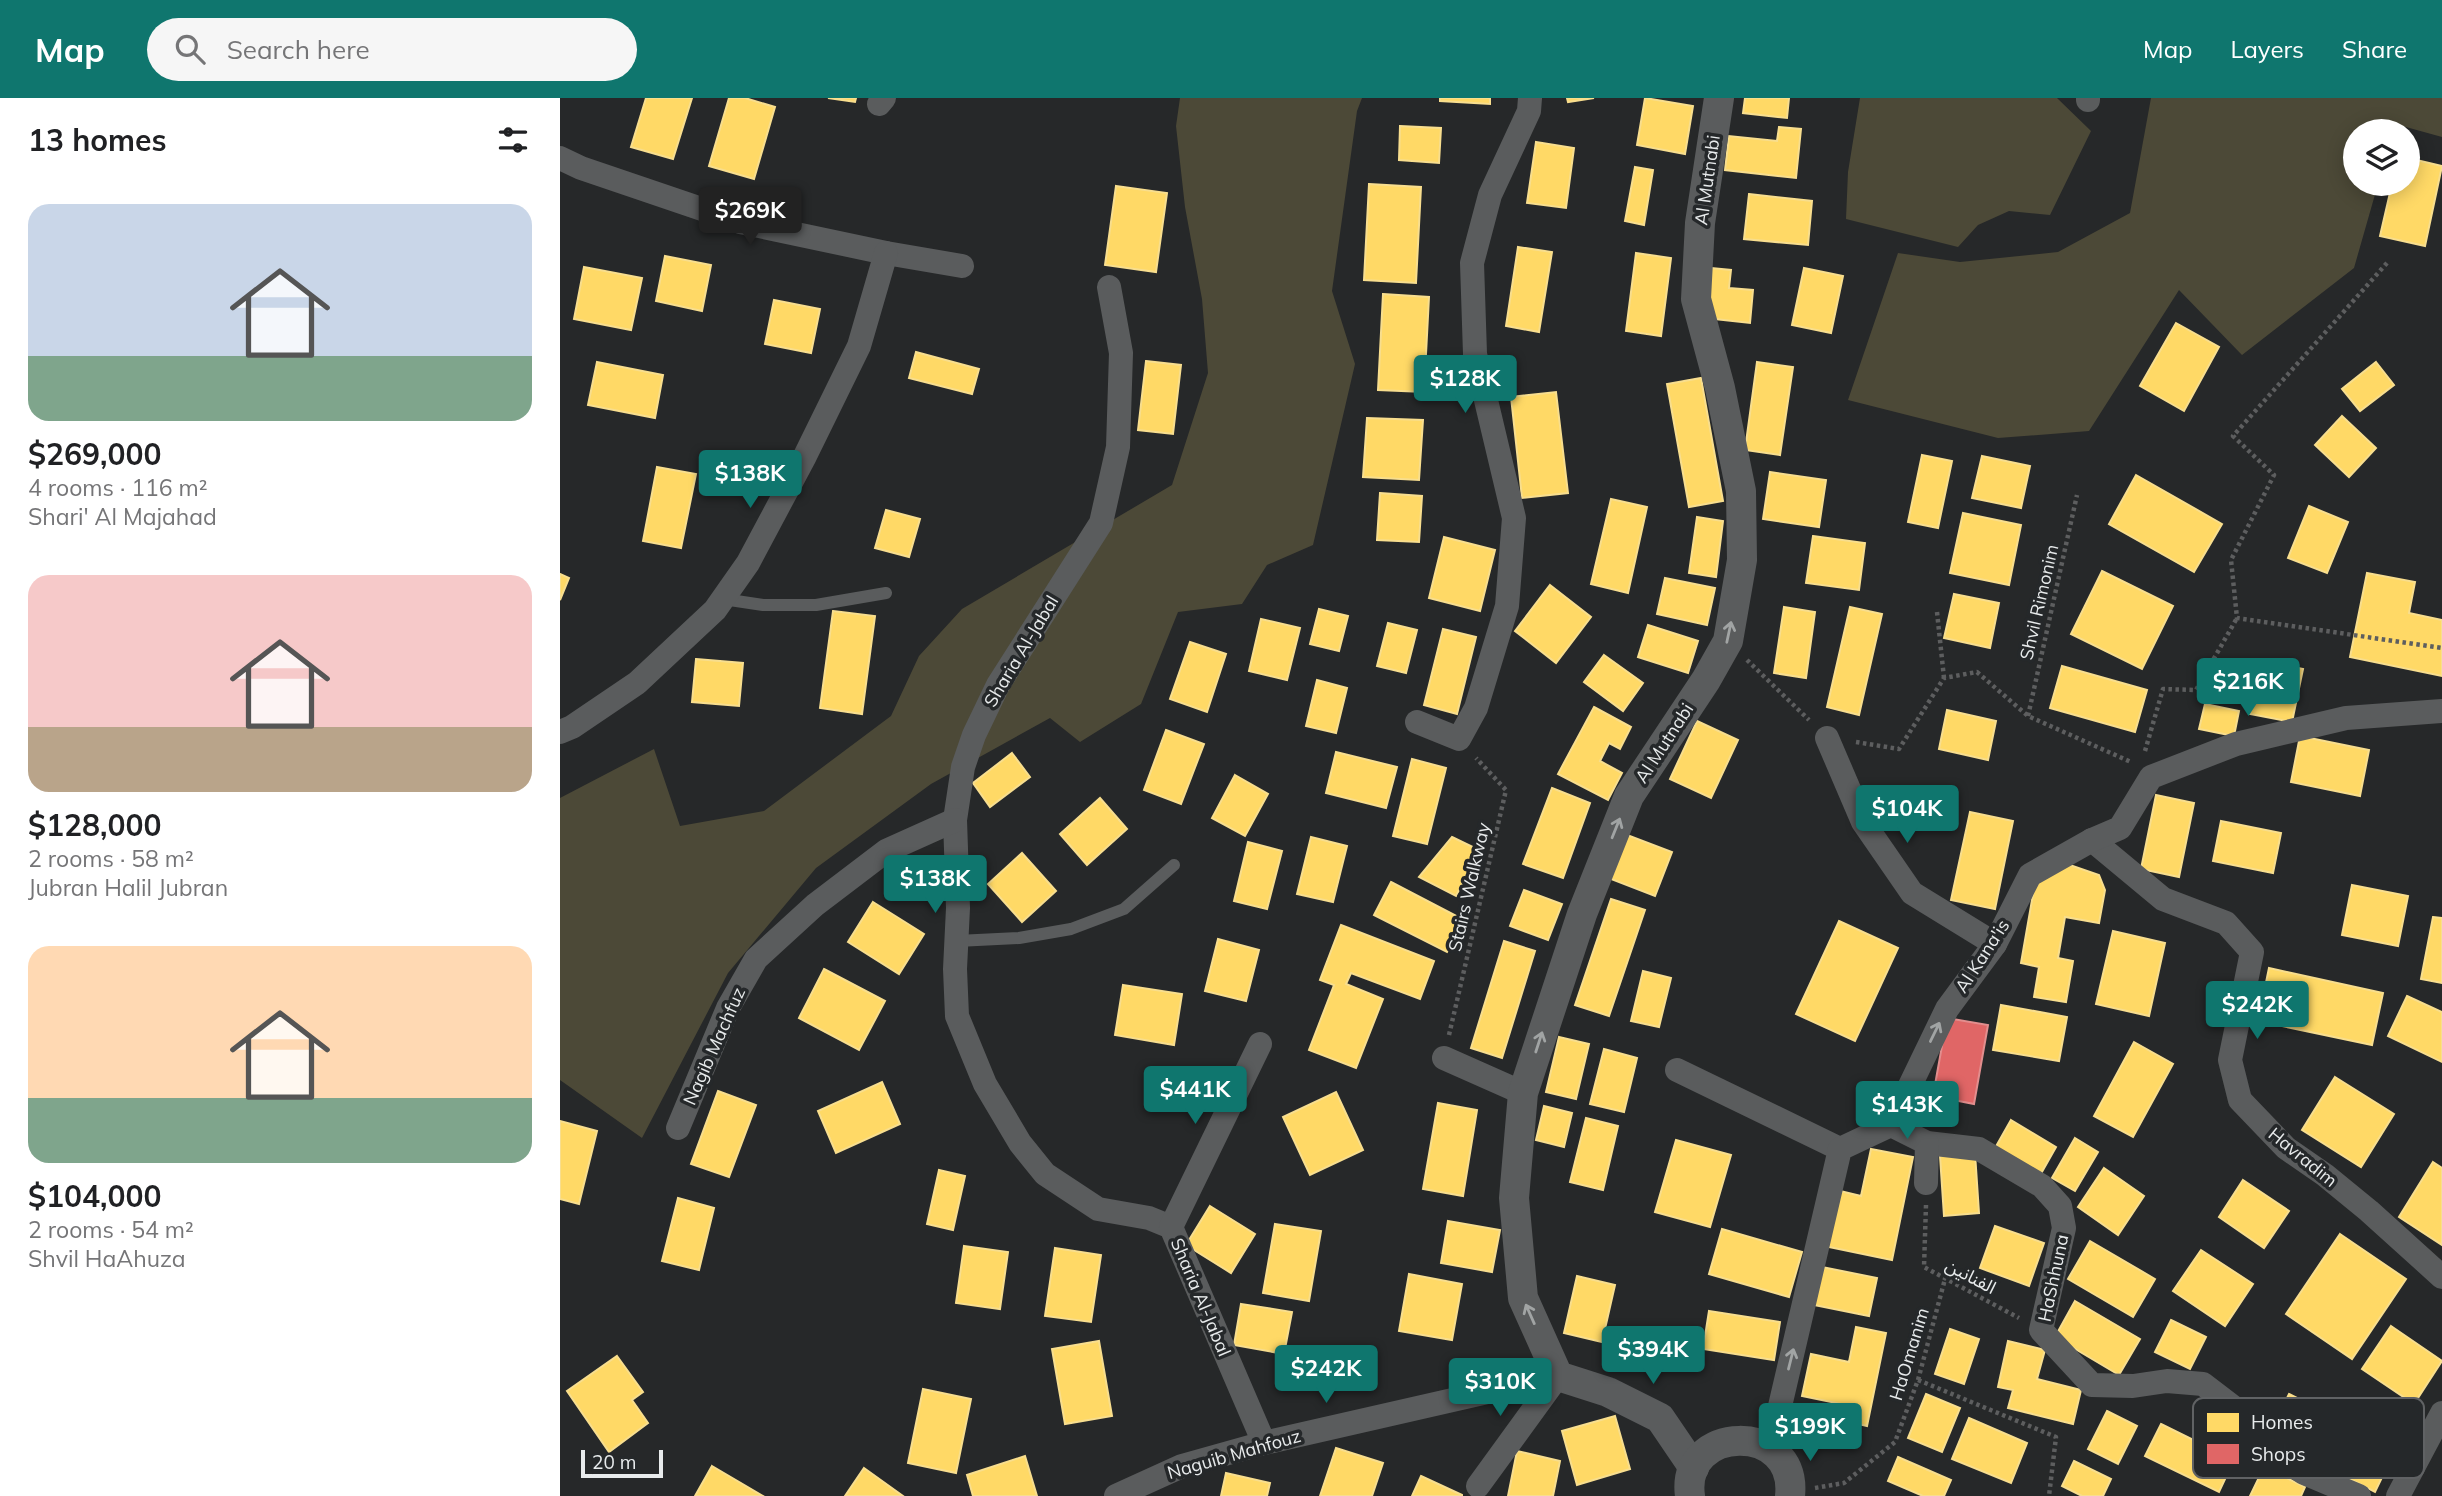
<!DOCTYPE html>
<meta charset="utf-8">
<style>
:root{--surface:#fff;--page:#f6f6f6;--text:#202124;--muted:#757577;--accent:#0f766e}
body{margin:0;font-family:Mulish,"Noto Sans Arabic",sans-serif;background:var(--page);color:var(--text);height:100vh;display:flex;flex-direction:column;font-size:26px;white-space:nowrap}
*{box-sizing:border-box;margin:0}
p{font-size:23px;color:var(--muted)}
.icon{flex:none;width:38px;height:38px;fill:none;stroke:currentColor;stroke-width:2;stroke-linecap:round;stroke-linejoin:round}
.map{position:relative;flex:1;overflow:hidden}
.sheet{display:flex;flex-direction:column;background:var(--surface);width:560px}
.sheet>*{flex:none}
.tools{position:absolute;left:1783px;top:21px;display:grid;gap:14px}
.tools a{display:grid;place-items:center;width:77px;height:77px;border-radius:50%;background:var(--surface);box-shadow:0 4px 18px #0003;font-size:35px}
.scale{position:absolute;left:21px;bottom:18px;width:82px;box-sizing:border-box;padding-left:7px;border:4px solid #e8ebec;border-top:0;font-size:19px;line-height:24px;white-space:nowrap;color:#e8ebec;-webkit-text-stroke:5px #25282a;paint-order:stroke}
.price{position:absolute;translate:-50% -60px;padding:0 16px;border-radius:7px;background:var(--accent);color:#fff;font-size:23px;line-height:46px;filter:drop-shadow(0 2px 4px #0008)}
.price::after{content:'';position:absolute;left:50%;top:42px;width:21px;height:16px;margin-left:-10px;background:inherit;clip-path:polygon(0 0,100% 0,50% 100%)}
.price.active{background:#222;color:#fff}
ul{padding:0;list-style:none}
li{display:grid;align-content:center;gap:14px;height:371px;padding:0 28px}
li span{display:grid;place-items:center;height:217px;border-radius:21px;color:#555}
li>.icon{margin-inline-start:auto}
span .icon{width:126px;height:126px;fill:#fffc;stroke-width:1}
li b{font-size:30px}
h2{display:flex;justify-content:space-between;align-items:center;height:84px;padding:0 28px;font-size:30px}
header{display:flex;align-items:center;gap:42px;box-sizing:border-box;height:98px;padding:0 35px;background:var(--accent);color:#fff}
header strong{font-size:33px}
nav{display:flex;gap:38px;margin-inline-start:auto;font-size:24px}
.search{width:490px;height:63px;background:var(--page);display:flex;align-items:center;gap:18px;box-sizing:border-box;padding:0 24px;border-radius:38px;color:var(--muted);font-size:26px}
main{display:flex;flex:1;min-height:0}
.map>svg:first-child{display:block}
.green{fill:#4c4937}
.homes{fill:#ffd966;stroke:#f8de8e;stroke-width:2}
.shops{fill:#e06666;stroke:#e28e8e;stroke-width:2}
.lines{fill:none;stroke-linecap:round;stroke-linejoin:round}
.path{stroke:#5d5e5f;stroke-width:4.5;stroke-dasharray:3.5 3.5;stroke-linecap:butt}
.service{stroke:#5a5c5d;stroke-width:12}
.minor{stroke:#5a5c5d;stroke-width:24}
.tertiary{stroke:#5a5c5d;stroke-width:30}
.oneway{stroke:#a1a4a4}
.labels{text-anchor:middle;dominant-baseline:central;stroke-width:7;stroke-linejoin:round;paint-order:stroke}
.street-label{font-size:18px;fill:#e8ebec;stroke:#25282a}
.key{fill:#25282a;stroke:#606264;stroke-width:2}
.key-label{font-size:19px;fill:#e8ebec}
</style>
<header>
<strong>Map</strong>
<div class="search"><svg class="icon" aria-label="search" viewBox="0 0 24 24"><circle cx="10" cy="10" r="6"/><path d="M15 15l6 6"/></svg>Search here</div>
<nav><a>Map</a><a>Layers</a><a>Share</a></nav>
</header>
<main>
<section class="sheet">
<h2>13 homes<svg class="icon" aria-label="filters" viewBox="0 0 24 24"><path d="M4 7h16M4 17h16"/><circle cx="9" cy="7" r="2"/><circle cx="15" cy="17" r="2"/></svg></h2>
<ul>
<li><span style="background:linear-gradient(#c9d6e8 70%,#7fa58c 0)"><svg class="icon" aria-label="home" viewBox="0 0 24 24"><path d="M3 11l9-7 9 7M6 9v11h12V9"/></svg></span><div><b>$269,000</b><p>4 rooms · 116 m²</p><p>Shari' Al Majahad</p></div></li>
<li><span style="background:linear-gradient(#f6c9c9 70%,#b9a48a 0)"><svg class="icon" aria-label="home" viewBox="0 0 24 24"><path d="M3 11l9-7 9 7M6 9v11h12V9"/></svg></span><div><b>$128,000</b><p>2 rooms · 58 m²</p><p>Jubran Halil Jubran</p></div></li>
<li><span style="background:linear-gradient(#ffd9b3 70%,#7fa58c 0)"><svg class="icon" aria-label="home" viewBox="0 0 24 24"><path d="M3 11l9-7 9 7M6 9v11h12V9"/></svg></span><div><b>$104,000</b><p>2 rooms · 54 m²</p><p>Shvil HaAhuza</p></div></li>
</ul>
</section>
<div class="map">
<svg width="1882" height="1398" viewBox="0 0 1882 1398">
<rect width="100%" height="100%" fill="#262829"/>
<!-- green -->
<g class="green">
<path d="M620 0H802L797 13 772 193 795 266 753 447 707 467 682 506 618 514 581 606 520 644 490 620 371 686 256 770 168 875 82 1040 0 982V700L94 651 120 728 204 713 331 618 359 558 402 511 612 387 648 275 642 201 625 109 616 28Z"/>
<path d="M1300 0H1497L1531 33 1490 117 1449 113 1418 127 1398 149 1286 121 1288 74Z"/>
<path d="M1591 0H1882V39L1835 26 1833 33H1796V86H1818L1794 170 1682 257 1619 192 1529 333 1438 340 1288 302 1338 155 1400 164 1498 154 1570 115Z"/>
</g>
<!-- homes -->
<g class="homes">
<path d="M86 0H132L113 61 71 49Z"/>
<path d="M169 0H185L215 9 194 81 149 68Z"/>
<path d="M268 0H296L295 4Z"/>
<path d="M880 0H930V6L880 3Z"/>
<path d="M1007 0H1034L1008 4Z"/>
<path d="M1085 0 1133 8 1125 56 1077 47Z"/>
<path d="M1185 0H1229L1227 20 1183 15Z"/>
<path d="M840 28 881 30 879 65 839 62Z"/>
<path d="M1219 29 1241 31 1236 80 1165 72 1169 38 1217 43Z"/>
<path d="M976 44 1014 50 1006 110 967 105Z"/>
<path d="M1848 60 1882 68 1865 148 1820 138 1832 86H1848Z"/>
<path d="M1075 69 1093 72 1084 127 1065 123Z"/>
<path d="M809 86 861 89 856 185 804 182Z"/>
<path d="M556 88 607 95 596 174 545 167Z"/>
<path d="M1189 96 1252 103 1248 147 1184 141Z"/>
<path d="M958 149 992 154 979 234 946 228Z"/>
<path d="M1076 155 1111 160 1101 238 1066 233Z"/>
<path d="M105 158 151 167 142 213 96 203Z"/>
<path d="M24 169 82 180 71 232 14 221Z"/>
<path d="M1151 170 1171 172 1169 190 1193 192 1190 225 1146 220Z"/>
<path d="M1244 170 1283 178 1271 235 1232 227Z"/>
<path d="M823 196 869 199 864 294 818 292Z"/>
<path d="M214 202 260 211 251 255 205 246Z"/>
<path d="M1616 225 1659 249 1624 313 1580 288Z"/>
<path d="M356 254 419 271 412 296 349 280Z"/>
<path d="M586 263 621 267 613 336 578 332Z"/>
<path d="M37 264 103 277 95 320 28 307Z"/>
<path d="M1197 264 1233 269 1220 357 1185 352Z"/>
<path d="M1816 264 1834 287 1800 313 1782 291Z"/>
<path d="M1141 280 1163 403 1129 409 1107 286Z"/>
<path d="M996 294 1008 395 962 400 951 299Z"/>
<path d="M1782 318 1816 350 1789 379 1755 347Z"/>
<path d="M807 320 863 322 859 382 803 379Z"/>
<path d="M1362 357 1392 363 1378 430 1348 424Z"/>
<path d="M1422 358 1470 368 1461 410 1412 400Z"/>
<path d="M97 369 136 376 121 450 83 443Z"/>
<path d="M1210 374 1266 382 1259 429 1203 421Z"/>
<path d="M1576 377 1662 426 1634 474 1549 426Z"/>
<path d="M820 395 862 398 859 444 817 442Z"/>
<path d="M1051 401 1087 409 1068 495 1031 486Z"/>
<path d="M1749 408 1788 424 1767 475 1728 460Z"/>
<path d="M326 412 360 421 349 459 315 450Z"/>
<path d="M1403 415 1461 427 1449 487 1390 475Z"/>
<path d="M1137 419 1163 423 1156 479 1129 475Z"/>
<path d="M1253 438 1305 445 1299 492 1246 485Z"/>
<path d="M884 439 935 452 920 513 869 500Z"/>
<path d="M1542 473 1613 508 1582 571 1511 536Z"/>
<path d="M1807 475 1855 484 1849 515 1882 522V578L1790 559Z"/>
<path d="M0 476 9 480 0 502Z"/>
<path d="M1105 480 1155 490 1147 527 1097 516Z"/>
<path d="M990 487 1031 519 996 565 955 533Z"/>
<path d="M1394 496 1439 505 1430 550 1384 540Z"/>
<path d="M1224 509 1255 514 1246 580 1214 575Z"/>
<path d="M1290 509 1322 516 1299 617 1267 609Z"/>
<path d="M759 511 788 518 779 553 750 546Z"/>
<path d="M273 513 315 518 302 616 260 610Z"/>
<path d="M701 521 740 530 727 582 689 573Z"/>
<path d="M828 525 857 532 846 575 817 568Z"/>
<path d="M1088 527 1138 543 1128 575 1078 559Z"/>
<path d="M883 531 916 539 897 616 864 607Z"/>
<path d="M630 544 666 556 647 614 610 601Z"/>
<path d="M1044 557 1083 585 1063 613 1024 584Z"/>
<path d="M136 561 183 565 179 608 132 604Z"/>
<path d="M1701 562 1743 571 1732 624 1690 616Z"/>
<path d="M1502 568 1587 592 1575 634 1490 610Z"/>
<path d="M757 582 787 590 776 635 746 628Z"/>
<path d="M1645 606 1679 613 1674 638 1639 631Z"/>
<path d="M1034 609 1071 629 1060 651 1049 645 1040 663 1062 675 1048 702 998 676Z"/>
<path d="M1387 612 1436 623 1428 662 1379 651Z"/>
<path d="M1137 623 1178 642 1151 700 1110 681Z"/>
<path d="M606 632 644 646 621 706 584 692Z"/>
<path d="M1740 638 1809 652 1800 698 1731 684Z"/>
<path d="M776 654 837 669 826 710 766 695Z"/>
<path d="M452 655 470 679 430 709 413 685Z"/>
<path d="M852 661 886 670 867 746 833 738Z"/>
<path d="M675 677 708 696 685 738 652 720Z"/>
<path d="M992 690 1030 705 1003 780 963 766Z"/>
<path d="M1596 697 1634 705 1619 779 1581 771Z"/>
<path d="M540 700 567 731 527 767 500 736Z"/>
<path d="M1410 714 1453 723 1435 811 1391 802Z"/>
<path d="M1661 723 1721 735 1713 775 1653 763Z"/>
<path d="M1067 737 1112 754 1095 798 1051 781Z"/>
<path d="M751 739 787 748 773 804 737 796Z"/>
<path d="M892 739 919 752 896 798 859 779Z"/>
<path d="M688 744 722 753 707 811 674 803Z"/>
<path d="M462 755 496 793 462 824 428 786Z"/>
<path d="M1504 765 1539 777 1545 792 1539 825 1505 819 1498 860 1513 863 1506 904 1474 899 1479 869 1461 865 1476 779Z"/>
<path d="M831 784 904 822 887 854 814 817Z"/>
<path d="M1792 787 1848 798 1838 848 1782 837Z"/>
<path d="M964 792 1002 806 988 842 950 828Z"/>
<path d="M1051 801 1085 812 1049 918 1015 907Z"/>
<path d="M313 804 364 836 339 876 288 844Z"/>
<path d="M1873 819 1882 820V885L1861 881Z"/>
<path d="M1279 823 1338 850 1295 943 1236 916Z"/>
<path d="M781 827 874 863 860 901 791 875 786 886 823 901 796 970 749 952 774 887 760 882Z"/>
<path d="M1553 833 1605 845 1589 918 1536 906Z"/>
<path d="M658 841 699 852 686 903 645 893Z"/>
<path d="M944 843 975 853 942 960 911 950Z"/>
<path d="M1709 870 1823 895 1812 947 1698 923Z"/>
<path d="M264 871 325 903 299 952 239 920Z"/>
<path d="M1083 873 1111 880 1099 929 1071 923Z"/>
<path d="M563 887 622 896 614 947 555 937Z"/>
<path d="M1847 898 1882 914V964L1828 938Z"/>
<path d="M1441 907 1507 919 1499 963 1433 952Z"/>
<path d="M999 939 1029 946 1016 1001 986 994Z"/>
<path d="M1574 944 1613 966 1573 1039 1534 1018Z"/>
<path d="M1044 951 1077 960 1064 1014 1030 1006Z"/>
<path d="M1775 979 1834 1016 1801 1069 1742 1032Z"/>
<path d="M322 984 340 1026 276 1055 258 1013Z"/>
<path d="M158 993 196 1007 169 1079 131 1066Z"/>
<path d="M776 994 803 1052 750 1077 723 1019Z"/>
<path d="M878 1005 917 1012 903 1098 863 1091Z"/>
<path d="M984 1008 1012 1015 1004 1049 976 1042Z"/>
<path d="M1026 1020 1058 1028 1043 1092 1010 1084Z"/>
<path d="M1451 1022 1496 1049 1479 1079 1434 1052Z"/>
<path d="M0 1023 37 1033 19 1106 0 1101Z"/>
<path d="M1515 1040 1538 1054 1515 1093 1492 1080Z"/>
<path d="M1116 1042 1171 1057 1150 1129 1095 1114Z"/>
<path d="M1311 1051 1353 1059 1332 1162 1264 1148 1276 1092 1301 1098Z"/>
<path d="M1415 1055 1419 1115 1384 1118 1380 1058Z"/>
<path d="M1873 1064 1882 1070V1147L1839 1119Z"/>
<path d="M1544 1070 1584 1098 1558 1137 1518 1109Z"/>
<path d="M379 1072 405 1078 393 1132 367 1126Z"/>
<path d="M1683 1082 1729 1113 1704 1150 1659 1119Z"/>
<path d="M118 1100 154 1110 139 1172 102 1163Z"/>
<path d="M650 1108 695 1136 671 1175 626 1147Z"/>
<path d="M888 1123 940 1132 932 1174 881 1165Z"/>
<path d="M715 1126 761 1133 749 1203 703 1195Z"/>
<path d="M1435 1128 1484 1145 1469 1188 1420 1170Z"/>
<path d="M1162 1131 1242 1154 1229 1199 1149 1176Z"/>
<path d="M1780 1136 1846 1181 1792 1261 1726 1216Z"/>
<path d="M1530 1143 1595 1181 1573 1219 1508 1181Z"/>
<path d="M404 1148 448 1154 440 1211 396 1205Z"/>
<path d="M495 1150 541 1157 531 1224 485 1218Z"/>
<path d="M1641 1152 1693 1186 1665 1228 1613 1193Z"/>
<path d="M1262 1169 1317 1180 1309 1218 1254 1207Z"/>
<path d="M849 1176 902 1186 892 1242 839 1233Z"/>
<path d="M1017 1178 1055 1187 1042 1244 1004 1235Z"/>
<path d="M1515 1203 1580 1241 1559 1277 1495 1239Z"/>
<path d="M681 1206 732 1214 724 1256 674 1247Z"/>
<path d="M1149 1213 1220 1224 1214 1262 1143 1251Z"/>
<path d="M1611 1222 1646 1239 1630 1271 1595 1254Z"/>
<path d="M1831 1228 1882 1263 1854 1306 1802 1271Z"/>
<path d="M1296 1229 1326 1235 1307 1328 1277 1321 1281 1306 1242 1298 1251 1256 1289 1264Z"/>
<path d="M1390 1231 1419 1241 1404 1286 1375 1276Z"/>
<path d="M539 1243 552 1318 505 1326 492 1251Z"/>
<path d="M1448 1243 1485 1252 1477 1281 1521 1292 1513 1326 1448 1310 1453 1292 1438 1289Z"/>
<path d="M57 1258 83 1294 72 1302 88 1325 49 1354 7 1293Z"/>
<path d="M363 1291 411 1301 396 1375 348 1365Z"/>
<path d="M1366 1296 1400 1310 1382 1354 1348 1340Z"/>
<path d="M1729 1296 1777 1320 1754 1367 1706 1343Z"/>
<path d="M1547 1313 1577 1328 1558 1366 1528 1351Z"/>
<path d="M1055 1318 1070 1371 1017 1387 1002 1333Z"/>
<path d="M1409 1320 1467 1345 1451 1385 1392 1361Z"/>
<path d="M1807 1321 1842 1338 1815 1394 1780 1376Z"/>
<path d="M1601 1326 1674 1362 1659 1394 1585 1358Z"/>
<path d="M776 1350 823 1365 812 1398H760Z"/>
<path d="M957 1353 1000 1363 993 1398H948Z"/>
<path d="M465 1358 477 1398H413L407 1377Z"/>
<path d="M1338 1359 1391 1382 1384 1398H1363L1328 1383Z"/>
<path d="M1514 1363 1551 1381 1543 1398H1522L1502 1388Z"/>
<path d="M152 1368 203 1398H135Z"/>
<path d="M1704 1369 1745 1389 1741 1398H1690Z"/>
<path d="M304 1370 343 1398H285Z"/>
<path d="M666 1375 710 1385 707 1398H661Z"/>
<path d="M861 1378 902 1397V1398H852Z"/>
</g>
<!-- shops -->
<path class="shops" d="M1387 920 1428 927 1414 1006 1373 998Z"/>
<g class="lines">
<!-- path -->
<g class="path">
<path d="M1827 165 1673 338 1714 377 1671 462 1677 520 1882 550"/>
<path d="M1377 514 1384 580"/>
<path d="M1187 562 1249 622"/>
<path d="M1468 618 1517 397"/>
<path d="M1296 644 1339 651 1384 580 1417 574 1468 618 1571 664"/>
<path d="M1585 653 1603 591 1636 592 1677 520"/>
<path d="M889 937 946 692 916 660"/>
<path d="M1366 1107 1364 1169 1459 1220"/>
<path d="M1358 1282 1496 1339 1489 1398"/>
<path d="M1255 1390 1284 1385 1335 1344 1358 1282 1385 1181"/>
</g>
<!-- service -->
<g class="service">
<path d="M163 501 203 507H256L326 495"/>
<path d="M397 843 459 840 511 831 564 811 614 767"/>
</g>
<!-- minor -->
<g class="minor">
<path d="M1528 0V2"/>
<path d="M319 6 324 0"/>
<path d="M0 60 21 70 180 124 326 155 402 168"/>
<path d="M549 189 561 255 558 349 541 425 438 587 414 637 403 669 395 722 398 810 395 871 397 918 425 986 460 1045 485 1076 538 1111 589 1120 611 1129 704 1345"/>
<path d="M857 624 899 641 916 610 947 508 954 420 915 256 912 165 930 97 969 13 970 0"/>
<path d="M0 634 12 629 77 585 155 512 188 465 245 358 299 248 326 155"/>
<path d="M1267 640 1303 724 1352 795 1435 846"/>
<path d="M1532 742 1603 801 1666 825 1692 854 1670 962 1680 1002 1726 1050 1765 1077 1809 1113 1882 1179"/>
<path d="M884 960 963 995"/>
<path d="M1117 972 1280 1051"/>
<path d="M1331 1027 1367 1045 1419 1051 1482 1088 1500 1108 1504 1130 1481 1232 1532 1287 1573 1288 1607 1283 1643 1286 1677 1312 1705 1349 1744 1375 1799 1398"/>
<path d="M118 1030 168 910 196 861 255 807 326 753 395 722"/>
<path d="M1366 1085 1367 1045"/>
<path d="M611 1129 700 946"/>
<path d="M1210 1351 1280 1051 1331 1027 1387 911 1435 846 1470 777 1532 742 1560 730 1591 679 1676 646 1786 620 1882 613"/>
<path d="M918 1388 998 1278"/>
<path d="M556 1398 622 1368 704 1345 998 1278"/>
<path d="M1838 1398 1882 1315"/>
</g>
<!-- tertiary -->
<g class="tertiary">
<path d="M1134 1370 1100 1320 1048 1294 998 1278 963 1200 954 1100 963 995 1022 816 1069 698 1146 582 1168 543 1182 462 1181 393 1160 290 1136 201 1140 125 1159 0"/>
<path d="M1130 1398C1120 1326 1238 1323 1230 1398"/>
</g>
</g>
<!-- one-way arrows -->
<defs><path id="oneway-shaft" d="M-6 0H5M1.5-3L5.5 0L1.5 3" fill="none" stroke-width="1.6" stroke-linecap="round" stroke-linejoin="round" transform="scale(1.75)"/></defs>
<g class="oneway">
<use href="#oneway-shaft" transform="translate(1169 534) rotate(-78)"/>
<use href="#oneway-shaft" transform="translate(1056 730) rotate(-68)"/>
<use href="#oneway-shaft" transform="translate(1375 934) rotate(-64)"/>
<use href="#oneway-shaft" transform="translate(979 944) rotate(-72)"/>
<use href="#oneway-shaft" transform="translate(970 1216) rotate(-114)"/>
<use href="#oneway-shaft" transform="translate(1231 1261) rotate(-76)"/>
</g>
<g class="labels">
<!-- street labels -->
<g class="street-label">
<text transform="translate(1147 82) rotate(-82)">Al Mutnabi</text>
<text transform="translate(1479 504) rotate(-77)">Shvil Rimonim</text>
<text transform="translate(461 553) rotate(-59)">Sharia Al-Jabal</text>
<text transform="translate(1104 645) rotate(-57)">Al Mutnabi</text>
<text transform="translate(909 789) rotate(-77)">Stairs Walkway</text>
<text transform="translate(1422 858) rotate(-57)">Al Kana'is</text>
<text transform="translate(154 948) rotate(-66)">Nagib Machfuz</text>
<text transform="translate(1743 1059) rotate(39)">Havradim</text>
<text transform="translate(1411 1178) rotate(28)">الفنانين</text>
<text transform="translate(1493 1180) rotate(-78)">HaShhuna</text>
<text transform="translate(641 1199) rotate(67)">Sharia Al-Jabal</text>
<text transform="translate(1349 1256) rotate(-73)">HaOmanim</text>
<text transform="translate(674 1356) rotate(-16)">Naguib Mahfouz</text>
</g>
</g>
<!-- legend -->
<rect x="1633" y="1300" width="231" height="80" rx="10" class="key"/>
<rect x="1647" y="1315" width="32" height="19" fill="#ffd966"/>
<rect x="1647" y="1346" width="32" height="20" fill="#e06666"/>
<g class="key-label">
<text x="1691" y="1331">Homes</text>
<text x="1691" y="1363">Shops</text>
</g>
</svg>
<div class="tools">
<a><svg class="icon" aria-label="layers" viewBox="0 0 24 24"><path d="M12 4l9 5-9 5-9-5zM3 14l9 5 9-5"/></svg></a>
</div>
<div class="scale">20 m</div>
<b class="price active" style="left:190px;top:149px">$269K</b>
<b class="price" style="left:905px;top:317px">$128K</b>
<b class="price" style="left:190px;top:412px">$138K</b>
<b class="price" style="left:1688px;top:620px">$216K</b>
<b class="price" style="left:1347px;top:747px">$104K</b>
<b class="price" style="left:375px;top:817px">$138K</b>
<b class="price" style="left:1697px;top:943px">$242K</b>
<b class="price" style="left:635px;top:1028px">$441K</b>
<b class="price" style="left:1347px;top:1043px">$143K</b>
<b class="price" style="left:1093px;top:1288px">$394K</b>
<b class="price" style="left:766px;top:1307px">$242K</b>
<b class="price" style="left:940px;top:1320px">$310K</b>
<b class="price" style="left:1250px;top:1365px">$199K</b>
</div>
</main>
